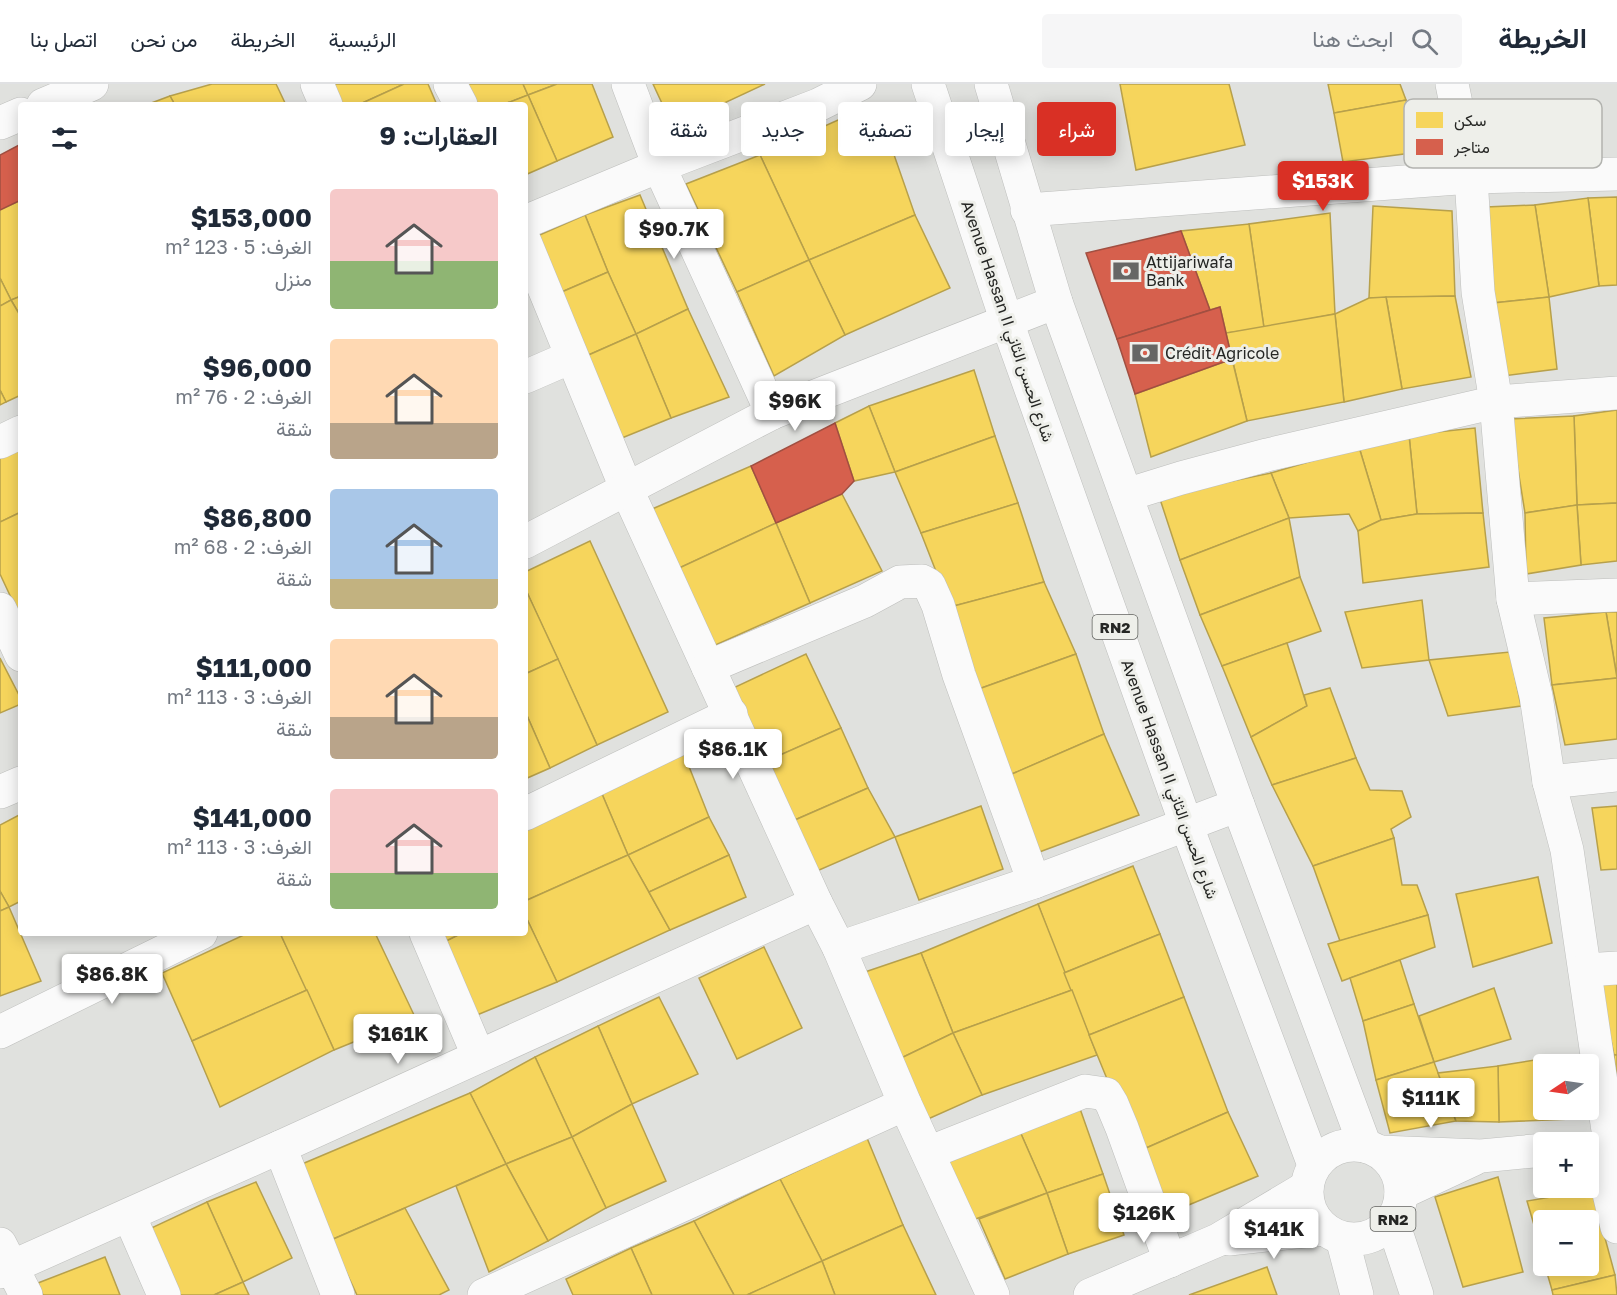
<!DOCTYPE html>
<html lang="ar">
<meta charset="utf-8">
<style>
:root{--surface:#fff;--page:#f6f6f7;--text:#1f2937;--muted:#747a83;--line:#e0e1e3;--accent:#d93025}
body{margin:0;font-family:"Golos Text",Vazirmatn,sans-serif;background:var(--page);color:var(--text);direction:rtl;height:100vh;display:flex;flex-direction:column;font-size:22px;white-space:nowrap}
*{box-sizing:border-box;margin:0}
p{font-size:20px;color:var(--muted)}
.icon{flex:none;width:33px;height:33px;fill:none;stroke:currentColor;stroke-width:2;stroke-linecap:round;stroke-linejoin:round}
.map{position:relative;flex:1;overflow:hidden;direction:ltr}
.sheet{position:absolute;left:18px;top:18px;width:510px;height:834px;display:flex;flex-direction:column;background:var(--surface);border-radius:6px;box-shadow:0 3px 15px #0003;direction:rtl}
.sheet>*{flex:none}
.hud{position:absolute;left:546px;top:18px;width:570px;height:54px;direction:rtl;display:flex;gap:12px}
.needle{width:39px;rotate:257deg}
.buttons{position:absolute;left:1533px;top:970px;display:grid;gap:12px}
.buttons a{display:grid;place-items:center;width:66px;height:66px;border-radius:6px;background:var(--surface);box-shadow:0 3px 15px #0003;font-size:30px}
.price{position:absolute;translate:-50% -51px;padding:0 14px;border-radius:6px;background:#fff;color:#222;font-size:20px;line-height:39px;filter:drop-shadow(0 2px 3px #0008)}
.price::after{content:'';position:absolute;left:50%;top:36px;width:18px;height:14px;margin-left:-9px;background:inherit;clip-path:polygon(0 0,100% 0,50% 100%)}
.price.on{background:var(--accent);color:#fff}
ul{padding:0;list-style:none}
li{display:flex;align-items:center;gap:18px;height:150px;padding:0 30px}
li span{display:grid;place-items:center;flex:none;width:168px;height:120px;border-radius:6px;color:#555}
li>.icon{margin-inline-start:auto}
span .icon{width:72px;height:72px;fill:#fffc;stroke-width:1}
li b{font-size:26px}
h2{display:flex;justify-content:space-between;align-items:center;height:72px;padding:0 30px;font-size:26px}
.chip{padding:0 21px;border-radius:6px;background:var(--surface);box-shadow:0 3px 15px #0003;font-size:21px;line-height:54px}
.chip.on{background:var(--accent);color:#fff}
header{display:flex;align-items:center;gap:36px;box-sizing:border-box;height:84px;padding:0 30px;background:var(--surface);border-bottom:2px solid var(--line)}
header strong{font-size:28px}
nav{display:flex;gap:33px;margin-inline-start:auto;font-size:21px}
.search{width:420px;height:54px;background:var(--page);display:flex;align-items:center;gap:15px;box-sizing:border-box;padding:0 21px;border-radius:6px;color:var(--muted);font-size:22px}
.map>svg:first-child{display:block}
.homes{fill:#f6d55c;stroke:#b7a04b;stroke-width:1.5}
.shops{fill:#d6604d;stroke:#a14f41;stroke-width:1.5}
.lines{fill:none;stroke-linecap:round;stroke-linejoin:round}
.street-casing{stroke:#bdbebc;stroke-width:34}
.secondary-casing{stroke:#bdbebc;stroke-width:34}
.primary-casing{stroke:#bdbebc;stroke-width:34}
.street{stroke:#fafafa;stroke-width:33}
.secondary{stroke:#fafafa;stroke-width:33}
.primary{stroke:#fafafa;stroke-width:33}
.labels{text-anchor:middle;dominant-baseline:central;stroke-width:6;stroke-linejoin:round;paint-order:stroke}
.shield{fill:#eeefea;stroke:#61625f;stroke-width:1.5}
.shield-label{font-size:15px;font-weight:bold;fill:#252624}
.poi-label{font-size:16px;fill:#252624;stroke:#eeefea;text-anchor:start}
.street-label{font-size:16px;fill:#252624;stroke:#eeefea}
.key{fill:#eeefea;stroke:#b2b3af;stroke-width:1.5}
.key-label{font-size:16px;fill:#252624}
</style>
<header>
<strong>الخريطة</strong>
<div class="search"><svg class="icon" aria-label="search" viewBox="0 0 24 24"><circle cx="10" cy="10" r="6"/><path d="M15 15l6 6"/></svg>ابحث هنا</div>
<nav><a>الرئيسية</a><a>الخريطة</a><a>من نحن</a><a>اتصل بنا</a></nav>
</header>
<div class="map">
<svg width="1617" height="1211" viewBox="0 0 1617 1211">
<rect width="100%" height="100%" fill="#e0e1de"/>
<!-- homes -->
<g class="homes">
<path d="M212 0H276L286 21H175L170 12Z"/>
<path d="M331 0H404L358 21H340Z"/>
<path d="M404 0H428L437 21H358Z"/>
<path d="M464 0H523L528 11 502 21H472Z"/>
<path d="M523 0H557L528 11Z"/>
<path d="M557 0H592L613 53 557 77 528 11Z"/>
<path d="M653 0H765L673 43Z"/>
<path d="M1120 0H1229L1245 61 1136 86Z"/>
<path d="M1328 0H1400L1406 16 1334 29Z"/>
<path d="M528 11 557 77 525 91V21H502Z"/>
<path d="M170 12 175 21H146Z"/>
<path d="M1406 16 1419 68 1343 78 1334 29Z"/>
<path d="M876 19 915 131 809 176 760 71Z"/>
<path d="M760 71 809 176 737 208 686 100Z"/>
<path d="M640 111 688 225 636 250 608 188 585 131Z"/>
<path d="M1617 113V201L1599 202 1588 114Z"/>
<path d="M1588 114 1599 202 1549 213 1535 121Z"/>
<path d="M21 116V212L11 216 0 194V126Z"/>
<path d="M1535 121 1549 213 1493 219 1486 123Z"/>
<path d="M1373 122 1452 127 1455 212 1369 214Z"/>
<path d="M1330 129 1335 230 1264 244 1249 140Z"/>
<path d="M585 131 608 188 557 210 535 153Z"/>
<path d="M915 131 950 204 845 251 809 176Z"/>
<path d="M1249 140 1264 244 1226 249 1220 223 1210 226 1181 147Z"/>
<path d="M809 176 845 251 774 292 737 208Z"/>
<path d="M608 188 636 250 584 273 557 210Z"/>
<path d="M0 194 11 216 0 222Z"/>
<path d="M21 212V233L11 216Z"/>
<path d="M1455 212 1471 293 1402 305 1386 213Z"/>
<path d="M1386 213 1402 305 1344 318 1335 230 1369 214Z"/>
<path d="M1549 213 1557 285 1503 292 1493 219Z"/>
<path d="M11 216 21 233V311L6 318 0 306V222Z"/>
<path d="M688 225 729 313 671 334 636 250Z"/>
<path d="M1335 230 1344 318 1247 337 1226 249Z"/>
<path d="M636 250 671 334 617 356 584 273Z"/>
<path d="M1232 275 1247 337 1151 373 1135 310Z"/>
<path d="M974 286 995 352 895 388 869 322Z"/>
<path d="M0 306 6 318 0 321Z"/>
<path d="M869 322 895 388 854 397 835 339Z"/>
<path d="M1617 326V419L1577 421 1574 332Z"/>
<path d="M1574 332 1577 421 1525 429 1510 335Z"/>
<path d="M1475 344 1483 429 1417 430 1409 351Z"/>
<path d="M1409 351 1417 430 1381 436 1359 363Z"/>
<path d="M995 352 1018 419 921 449 895 388Z"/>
<path d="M21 363V428L0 438V373Z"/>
<path d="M1359 363 1381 436 1358 447 1349 430 1289 434 1271 389Z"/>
<path d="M751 382 776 439 677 485 650 426Z"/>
<path d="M1271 389 1289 434 1180 476 1159 412Z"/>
<path d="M842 410 882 487 810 519 776 439Z"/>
<path d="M1018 419 1044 498 950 523 921 449Z"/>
<path d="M1617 419V477L1581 481 1577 421Z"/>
<path d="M1577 421 1581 481 1526 490 1525 429Z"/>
<path d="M21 428V535L0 490V438Z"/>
<path d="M1483 429 1489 483 1363 499 1358 447 1381 436 1417 430Z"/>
<path d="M1289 434 1300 493 1200 531 1180 476Z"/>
<path d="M776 439 810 519 711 563 677 485Z"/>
<path d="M590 457 668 628 597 661 525 504V488Z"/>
<path d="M1300 493 1321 547 1222 582 1200 531Z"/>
<path d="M1044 498 1076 570 976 606 950 523Z"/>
<path d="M525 504 558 575 525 590Z"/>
<path d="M1422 516 1429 576 1362 584 1345 528Z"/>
<path d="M1606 528H1617V593Z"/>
<path d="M1606 528 1617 594 1552 601 1544 534Z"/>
<path d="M1287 559 1307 622 1251 653 1222 582Z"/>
<path d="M1510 568 1521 622 1448 632 1429 576Z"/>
<path d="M806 570 841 644 762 679 731 605Z"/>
<path d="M1076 570 1104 650 1005 693 976 606Z"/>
<path d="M0 574 21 615V620L0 629Z"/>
<path d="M558 575 597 661 550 684 525 627V590Z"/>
<path d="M1617 594V655L1565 661 1552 601Z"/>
<path d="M1330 604 1356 674 1272 701 1251 653 1307 622 1304 611Z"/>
<path d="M525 627 550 684 525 695Z"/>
<path d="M841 644 868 704 788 739 762 679Z"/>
<path d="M1104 650 1139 731 1034 770 1005 693Z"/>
<path d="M684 670 709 733 628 771 602 710Z"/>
<path d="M1356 674 1370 706 1402 707 1411 733 1391 745 1394 754 1313 782 1272 701Z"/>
<path d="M868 704 895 753 810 790 788 739Z"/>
<path d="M602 710 628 771 525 817V746Z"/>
<path d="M981 722 1003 785 919 816 895 753Z"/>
<path d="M1617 722V785L1601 786 1592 724Z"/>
<path d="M21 730V817L9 823 0 807V741Z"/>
<path d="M709 733 729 771 649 808 628 771Z"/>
<path d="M1394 754 1402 801H1417L1428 831 1340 857 1313 782Z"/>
<path d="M628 771 670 846 557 898 525 831V817Z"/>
<path d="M729 771 746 813 670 846 649 808Z"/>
<path d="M1133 782 1160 850 1064 889 1038 820Z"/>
<path d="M1538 793 1552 859 1473 883 1456 810Z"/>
<path d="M0 807 9 823 0 827Z"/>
<path d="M1038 820 1072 906 953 949 921 869Z"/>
<path d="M9 823 41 897 0 912V827Z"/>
<path d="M525 831 557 898 477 931 446 857 462 849H525Z"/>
<path d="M1428 831 1435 863 1342 897 1328 860Z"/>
<path d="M248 849H280L307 906 192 957 162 889Z"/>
<path d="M280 849H375L415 933 334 966Z"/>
<path d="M442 849H462L446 857Z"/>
<path d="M1160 850 1184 913 1089 951 1064 889Z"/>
<path d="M764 863 802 944 737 975 699 894Z"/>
<path d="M921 869 953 949 897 976 862 889Z"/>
<path d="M1400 876 1414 920 1363 937 1350 894Z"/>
<path d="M1617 897V971H1614L1599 899Z"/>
<path d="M1494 904 1511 955 1434 978 1419 932Z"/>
<path d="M307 906 334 966 220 1023 192 957Z"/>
<path d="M1072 906 1097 971 982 1011 953 949Z"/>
<path d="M659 913 698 990 632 1020 598 942Z"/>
<path d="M1184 913 1228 1028 1137 1068 1089 951Z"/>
<path d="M1414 920 1434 978 1376 996 1363 937Z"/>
<path d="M598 942 632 1020 572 1053 535 973Z"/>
<path d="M953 949 982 1011 928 1035 897 976Z"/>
<path d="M1566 971 1567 981H1544V1026H1570L1571 1035 1499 1038 1498 982Z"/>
<path d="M1614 971H1617V1001Z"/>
<path d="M535 973 572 1053 506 1080 470 1009Z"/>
<path d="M1434 978 1456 1037 1390 1049 1376 996Z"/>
<path d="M1498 982 1499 1038 1456 1037 1438 989Z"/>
<path d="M470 1009 506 1080 331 1156 302 1080Z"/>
<path d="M1078 1019 1103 1090 1047 1109 1018 1043Z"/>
<path d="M632 1020 666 1097 606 1124 572 1053Z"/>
<path d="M1228 1028 1258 1092 1160 1133 1137 1068Z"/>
<path d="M1018 1043 1047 1109 970 1137 941 1076Z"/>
<path d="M572 1053 606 1124 548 1157 506 1080Z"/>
<path d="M867 1054 903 1141 822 1177 780 1095Z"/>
<path d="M506 1080 548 1157 489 1188 456 1102Z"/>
<path d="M1103 1090 1124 1151 1068 1170 1047 1109Z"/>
<path d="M1498 1093 1523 1188 1463 1203 1435 1113Z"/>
<path d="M780 1095 822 1177 747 1211H734L694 1137Z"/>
<path d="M256 1098 292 1174 243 1198 207 1118Z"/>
<path d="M1592 1106 1615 1191 1552 1206 1545 1182H1588V1137H1544V1175L1527 1117Z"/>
<path d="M1047 1109 1068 1170 1005 1195 979 1135Z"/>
<path d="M207 1118 243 1198 214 1211H175L147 1146Z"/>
<path d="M405 1124 449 1206 439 1211H357L331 1156Z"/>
<path d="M694 1137 734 1211H652L631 1164Z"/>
<path d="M903 1141 936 1211H835L822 1177Z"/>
<path d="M631 1164 652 1211H573L566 1195Z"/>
<path d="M105 1173 120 1211H43L38 1199Z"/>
<path d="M822 1177 835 1211H747Z"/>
<path d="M1267 1183 1277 1211H1189Z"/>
<path d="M1615 1191 1617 1211H1553L1552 1206Z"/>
<path d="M243 1198 249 1211H214Z"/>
</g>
<!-- shops -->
<g class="shops">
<path d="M21 60V116L0 126V71Z"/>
<path d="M1181 147 1210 226 1117 255 1086 169Z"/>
<path d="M1220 223 1232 275 1135 310 1117 255Z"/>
<path d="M835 339 854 397 842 410 776 439 751 382Z"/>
</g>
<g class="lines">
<defs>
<g id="street">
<path d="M317 0 326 21"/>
<path d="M450 0 461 21"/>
<path d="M628 0 659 82 772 329"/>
<path d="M1452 0 1471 93 1478 208 1496 318 1513 515 1536 612 1549 698 1567 766 1610 1060 1608 1105 1617 1143"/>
<path d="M1027 126 1471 93 1617 90"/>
<path d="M525 138 659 82 818 21 860 0"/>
<path d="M525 158 627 406 816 819 839 864 905 1020 993 1211"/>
<path d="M525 293 571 273"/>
<path d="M0 358 21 348"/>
<path d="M1126 411 1181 394 1267 371 1496 318 1617 309"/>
<path d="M525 458 772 329 1056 218"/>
<path d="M1513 515 1617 511"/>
<path d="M0 525 21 571"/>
<path d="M708 583 865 517 900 498 922 497 929 501 938 521 959 591 1034 798"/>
<path d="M1549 698 1617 691"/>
<path d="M0 708 21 699"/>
<path d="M525 730 731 630"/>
<path d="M426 849 478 971"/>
<path d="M839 864 1034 798 1238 721"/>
<path d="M1585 886 1617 884"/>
<path d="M0 948 201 849"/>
<path d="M280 1063 338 1211"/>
<path d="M1380 1068 1481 1072 1544 1066"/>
<path d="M928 1069 1085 1007 1106 1010 1112 1020 1122 1044 1170 1177"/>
<path d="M1401 1109 1474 1075"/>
<path d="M129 1131 164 1211"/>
<path d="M1229 1155 1324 1145"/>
<path d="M0 1160 26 1211"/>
<path d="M0 1188 280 1063 816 819"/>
<path d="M484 1211 905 1020"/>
<path d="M1090 1211 1218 1156 1307 1103"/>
</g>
<g id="secondary">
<path d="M43 21 92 0"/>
<path d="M0 39 21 30"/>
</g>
<g id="primary">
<path d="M928 0 1007 238 1186 740 1314 1081"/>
<path d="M991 0 1056 218 1238 721 1365 1062"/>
<circle cx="1354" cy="1108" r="47"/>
<path d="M1392 1136 1417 1211"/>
<path d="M1342 1154 1357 1211"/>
</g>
</defs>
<!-- street casing -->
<use href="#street" class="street-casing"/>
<!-- secondary casing -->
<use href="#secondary" class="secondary-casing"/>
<!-- primary casing -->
<use href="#primary" class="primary-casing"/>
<!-- street -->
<use href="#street" class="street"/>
<!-- secondary -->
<use href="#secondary" class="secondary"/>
<!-- primary -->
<use href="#primary" class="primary"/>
</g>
<!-- icons -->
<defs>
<symbol id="bank-bare" viewBox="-9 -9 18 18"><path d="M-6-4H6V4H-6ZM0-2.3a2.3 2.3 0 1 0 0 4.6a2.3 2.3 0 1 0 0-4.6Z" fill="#666765" stroke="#eeefea" stroke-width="2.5" paint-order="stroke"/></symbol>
</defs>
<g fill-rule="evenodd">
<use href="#bank-bare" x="1107" y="168" width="38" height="38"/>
<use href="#bank-bare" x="1126" y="250" width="38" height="38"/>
</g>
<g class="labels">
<!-- shield labels -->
<g class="shield">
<rect x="1092.5" y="531" width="45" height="24" rx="4.5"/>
<rect x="1370.5" y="1123" width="45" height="24" rx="4.5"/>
</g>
<g class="shield-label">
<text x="1115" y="543">RN2</text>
<text x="1393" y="1135">RN2</text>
</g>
<!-- poi labels -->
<g class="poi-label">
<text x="1146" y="178">Attijariwafa<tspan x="1146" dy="18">Bank</tspan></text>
<text x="1165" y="269">Crédit Agricole</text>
</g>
<!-- street labels -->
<g class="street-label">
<text transform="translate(1008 237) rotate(71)">Avenue Hassan II شارع الحسن الثاني</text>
<text transform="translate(1170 695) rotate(70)">Avenue Hassan II شارع الحسن الثاني</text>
</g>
</g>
<!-- legend -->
<rect x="1404" y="15" width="198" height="69" rx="9" class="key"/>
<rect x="1416" y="28" width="27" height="16" fill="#f6d55c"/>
<rect x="1416" y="55" width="27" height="16" fill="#d6604d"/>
<g class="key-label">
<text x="1454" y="42">سكن</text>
<text x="1454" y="69">متاجر</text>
</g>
</svg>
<div class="buttons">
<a><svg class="needle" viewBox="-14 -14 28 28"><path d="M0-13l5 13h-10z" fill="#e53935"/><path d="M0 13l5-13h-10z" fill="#747a83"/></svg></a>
<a>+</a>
<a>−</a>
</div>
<b class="price on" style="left:1323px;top:128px">$153K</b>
<b class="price" style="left:674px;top:176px">$90.7K</b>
<b class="price" style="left:795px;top:348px">$96K</b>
<b class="price" style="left:733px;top:696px">$86.1K</b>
<b class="price" style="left:112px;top:921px">$86.8K</b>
<b class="price" style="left:398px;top:981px">$161K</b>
<b class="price" style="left:1431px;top:1045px">$111K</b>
<b class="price" style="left:1144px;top:1160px">$126K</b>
<b class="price" style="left:1274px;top:1176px">$141K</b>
<div class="hud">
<a class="chip on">شراء</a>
<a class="chip">إيجار</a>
<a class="chip">تصفية</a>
<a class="chip">جديد</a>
<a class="chip">شقة</a>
</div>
<section class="sheet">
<h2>العقارات: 9<svg class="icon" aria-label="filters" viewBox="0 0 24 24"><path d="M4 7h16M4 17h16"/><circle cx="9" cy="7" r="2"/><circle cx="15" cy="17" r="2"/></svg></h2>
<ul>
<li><span style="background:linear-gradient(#f6c9c9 60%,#8fb573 0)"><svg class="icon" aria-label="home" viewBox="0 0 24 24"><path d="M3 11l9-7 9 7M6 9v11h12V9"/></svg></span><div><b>$153,000</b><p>الغرف: 5 · 123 m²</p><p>منزل</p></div></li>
<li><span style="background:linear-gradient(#ffd9b3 70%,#b9a48a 0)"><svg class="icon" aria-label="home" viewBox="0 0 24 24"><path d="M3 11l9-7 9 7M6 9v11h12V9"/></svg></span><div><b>$96,000</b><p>الغرف: 2 · 76 m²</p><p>شقة</p></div></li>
<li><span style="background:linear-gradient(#a9c7e8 75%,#c2b280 0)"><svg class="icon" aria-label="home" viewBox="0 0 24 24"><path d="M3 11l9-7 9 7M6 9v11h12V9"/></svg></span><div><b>$86,800</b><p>الغرف: 2 · 68 m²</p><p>شقة</p></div></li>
<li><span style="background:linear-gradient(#ffd9b3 65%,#b9a48a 0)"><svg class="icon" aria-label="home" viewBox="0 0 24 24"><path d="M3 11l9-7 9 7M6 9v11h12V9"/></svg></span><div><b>$111,000</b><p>الغرف: 3 · 113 m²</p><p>شقة</p></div></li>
<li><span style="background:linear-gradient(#f6c9c9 70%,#8fb573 0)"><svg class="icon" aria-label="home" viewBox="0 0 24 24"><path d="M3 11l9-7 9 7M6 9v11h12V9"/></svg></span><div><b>$141,000</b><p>الغرف: 3 · 113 m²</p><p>شقة</p></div></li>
</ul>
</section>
</div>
